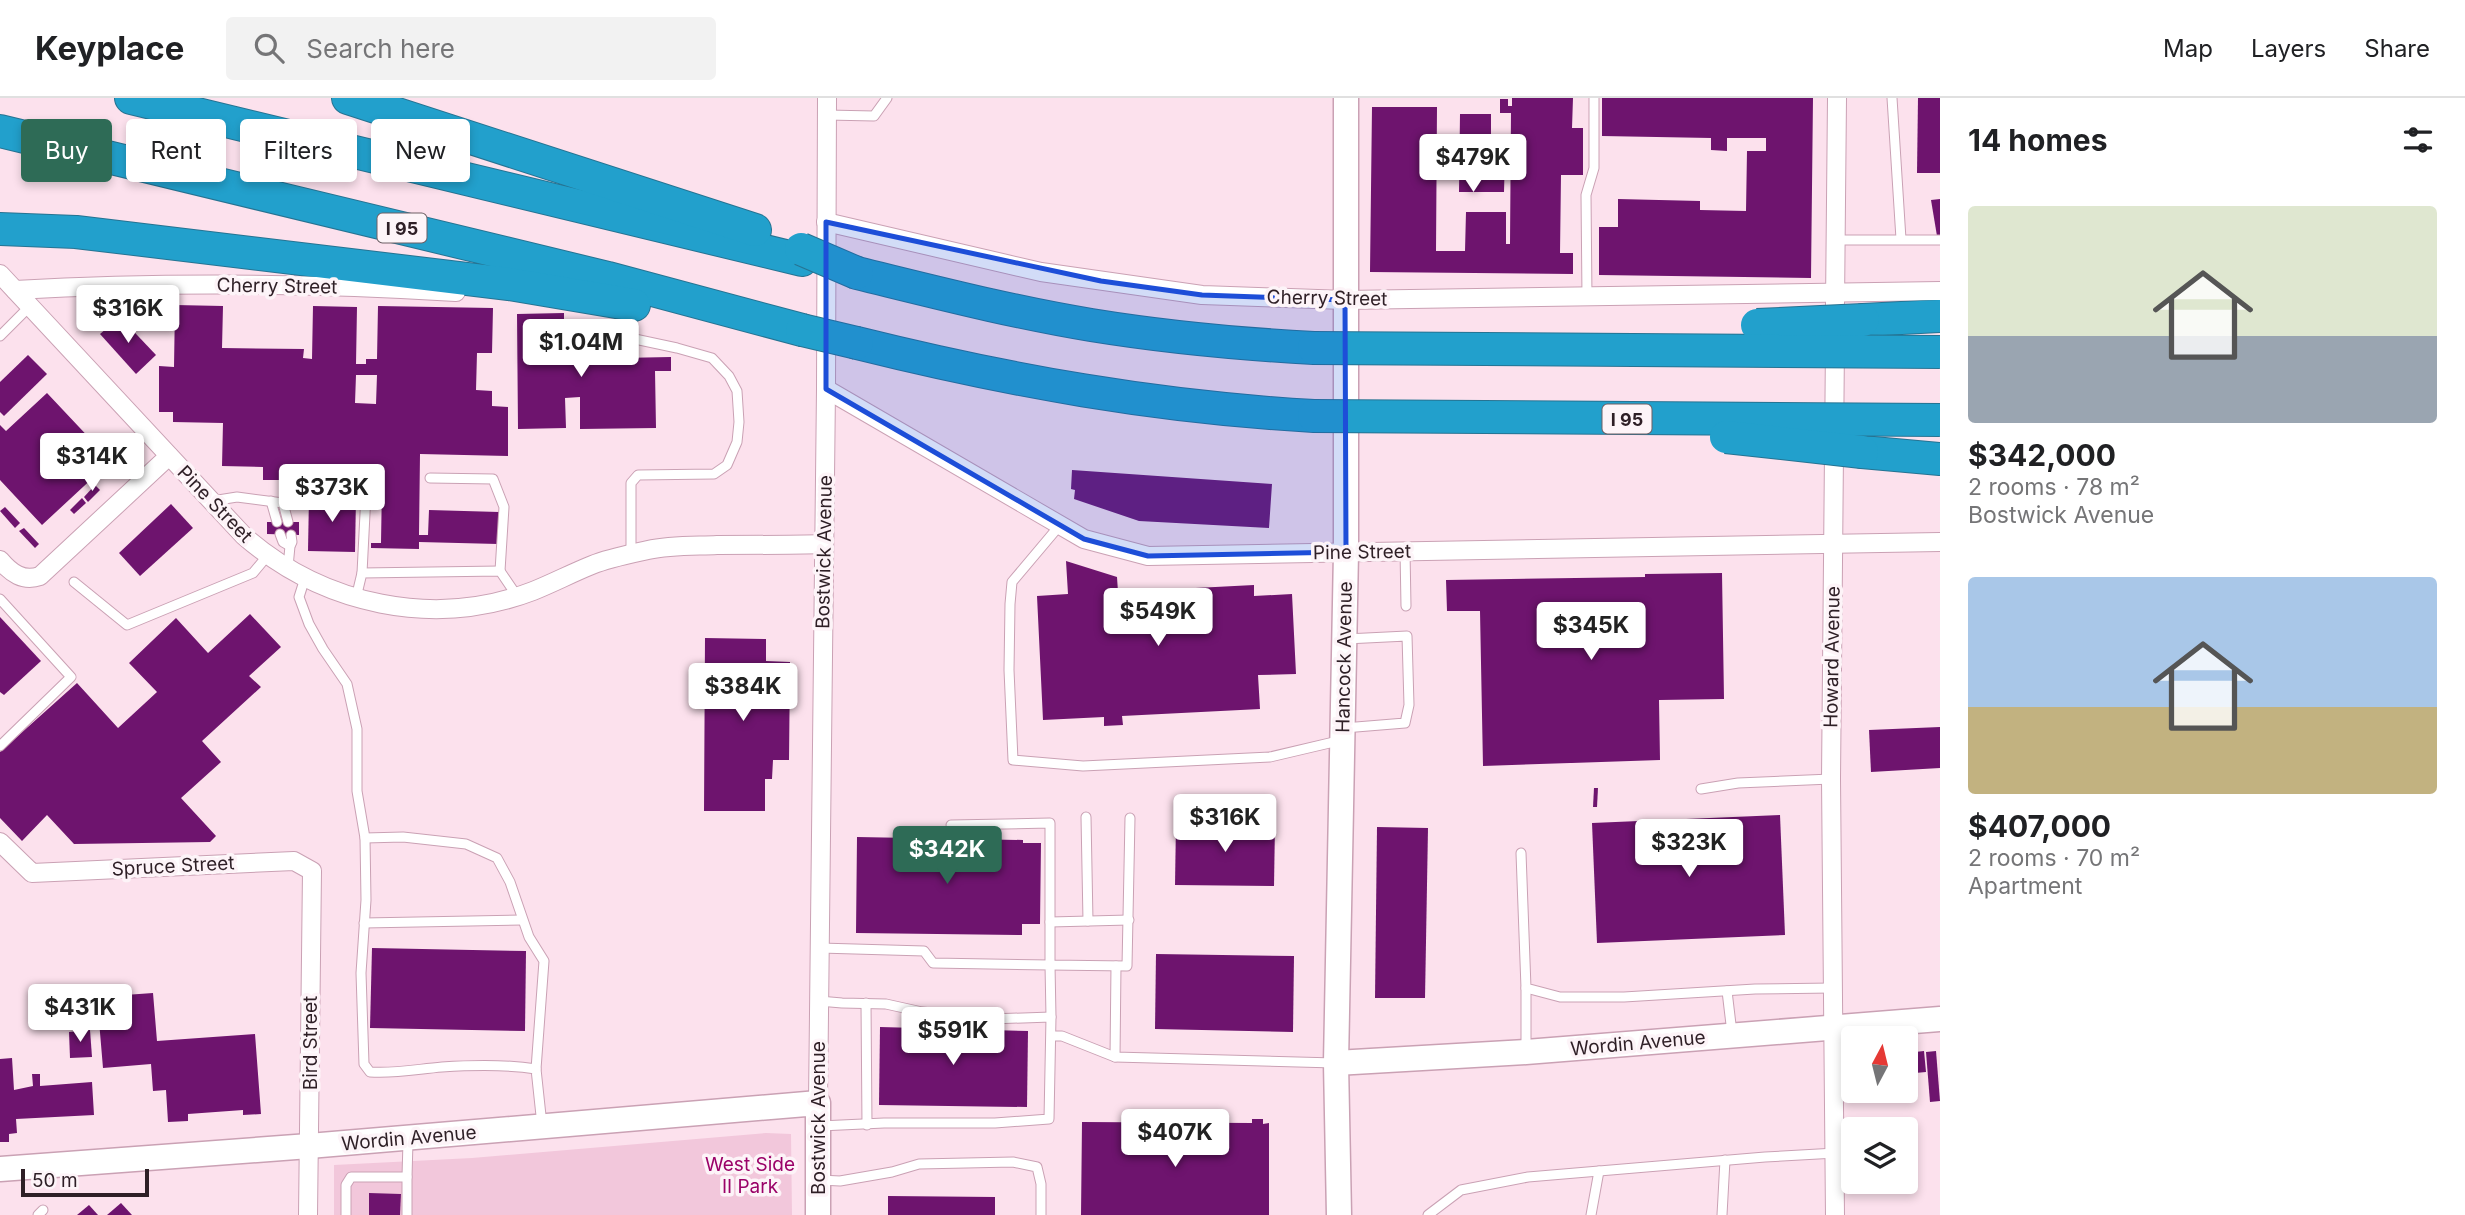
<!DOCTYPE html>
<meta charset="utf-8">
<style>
:root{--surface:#fff;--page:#f2f2f2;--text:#202124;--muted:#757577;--line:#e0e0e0;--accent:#2e6b56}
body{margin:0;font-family:Inter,sans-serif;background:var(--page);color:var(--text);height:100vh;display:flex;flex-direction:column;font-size:26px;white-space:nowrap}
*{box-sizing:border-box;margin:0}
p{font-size:23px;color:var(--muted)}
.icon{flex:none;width:38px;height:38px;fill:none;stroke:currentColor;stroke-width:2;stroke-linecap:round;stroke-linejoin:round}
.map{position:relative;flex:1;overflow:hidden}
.panel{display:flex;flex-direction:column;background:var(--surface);width:525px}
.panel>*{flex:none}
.guide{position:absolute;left:21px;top:21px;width:665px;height:63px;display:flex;gap:14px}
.needle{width:46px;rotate:7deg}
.tools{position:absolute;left:1841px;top:928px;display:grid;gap:14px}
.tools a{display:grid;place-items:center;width:77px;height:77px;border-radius:7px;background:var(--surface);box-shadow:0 4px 10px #0003;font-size:35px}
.scale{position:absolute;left:21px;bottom:18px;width:128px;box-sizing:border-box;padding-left:7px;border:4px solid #2e1f26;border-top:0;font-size:19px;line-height:24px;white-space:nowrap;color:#2e1f26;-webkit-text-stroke:5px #fdf4f8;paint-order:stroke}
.price{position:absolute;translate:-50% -60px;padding:0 16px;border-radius:7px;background:#fff;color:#222;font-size:23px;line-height:46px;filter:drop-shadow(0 2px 4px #0008)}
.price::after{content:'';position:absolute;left:50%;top:42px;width:21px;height:16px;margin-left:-10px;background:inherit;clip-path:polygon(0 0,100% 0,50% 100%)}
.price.on{background:var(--accent);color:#fff}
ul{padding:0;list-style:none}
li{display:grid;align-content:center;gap:14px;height:371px;padding:0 28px}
li span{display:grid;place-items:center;height:217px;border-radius:7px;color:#555}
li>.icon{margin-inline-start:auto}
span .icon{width:126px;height:126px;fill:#fffc;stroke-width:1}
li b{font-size:30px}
h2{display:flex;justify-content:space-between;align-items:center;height:84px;padding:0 28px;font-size:30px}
.tag{padding:0 24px;border-radius:7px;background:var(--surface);box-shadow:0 4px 10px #0003;font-size:24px;line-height:63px}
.tag.on{background:var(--accent);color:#fff}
header{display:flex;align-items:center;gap:42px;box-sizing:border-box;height:98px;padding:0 35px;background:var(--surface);border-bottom:2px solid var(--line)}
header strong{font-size:33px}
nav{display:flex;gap:38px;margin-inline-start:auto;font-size:24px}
.search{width:490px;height:63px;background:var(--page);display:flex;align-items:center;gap:18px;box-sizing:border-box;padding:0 24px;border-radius:7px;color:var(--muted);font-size:26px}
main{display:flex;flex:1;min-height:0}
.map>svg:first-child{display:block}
.green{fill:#f2c7db}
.building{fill:#6e146e;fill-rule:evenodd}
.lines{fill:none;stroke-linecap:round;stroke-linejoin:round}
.lane-casing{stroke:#caa1b4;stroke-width:11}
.street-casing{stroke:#caa1b4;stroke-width:20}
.secondary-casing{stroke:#caa1b4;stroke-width:27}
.highway-casing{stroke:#267392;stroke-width:34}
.lane{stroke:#fff;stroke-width:9}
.street{stroke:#fff;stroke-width:18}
.secondary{stroke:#fff;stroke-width:24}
.highway{stroke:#22a0cc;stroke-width:32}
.highway-bridge-casing{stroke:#267392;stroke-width:34;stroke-linecap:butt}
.highway-bridge{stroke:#22a0cc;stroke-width:32}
.marked{fill:#1d4ed8;fill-opacity:0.2;stroke:#1d4ed8;stroke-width:5;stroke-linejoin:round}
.labels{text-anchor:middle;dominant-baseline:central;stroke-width:7;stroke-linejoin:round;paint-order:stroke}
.shield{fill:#fdf4f8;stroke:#6c5f65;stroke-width:2}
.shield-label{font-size:18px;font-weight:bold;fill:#2e1f26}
.street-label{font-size:19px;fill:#2e1f26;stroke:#fdf4f8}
.park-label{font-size:19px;fill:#9a0268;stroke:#fdf4f8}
</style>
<header>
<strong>Keyplace</strong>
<div class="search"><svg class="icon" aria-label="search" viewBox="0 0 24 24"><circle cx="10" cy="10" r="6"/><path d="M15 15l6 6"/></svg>Search here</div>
<nav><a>Map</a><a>Layers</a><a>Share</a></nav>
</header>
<main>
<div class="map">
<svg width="1940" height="1117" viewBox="0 0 1940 1117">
<rect width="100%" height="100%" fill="#fce1ed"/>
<!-- green -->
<path class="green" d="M766 1035 791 1036 792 1117H334V1067L472 1060Z"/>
<!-- building -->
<g class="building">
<path d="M1512 0H1573L1572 30H1583V77H1561L1560 155H1573V176L1370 174 1372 9H1437L1436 153H1465L1466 114H1506V146H1510L1511 15H1500V1H1508V8H1512Z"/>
<path d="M1602 0H1813L1811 180 1599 177V129H1618V101L1700 103V112L1746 113 1747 53H1766V40H1727V53L1711 52V40L1602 38Z"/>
<path d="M1918 0H1940V75H1917Z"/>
<path d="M1460 16H1491V56H1505L1504 94H1459Z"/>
<path d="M1940 101V138H1937L1931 102Z"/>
<path d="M175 207 223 208 222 250 304 251 303 260 312 261 313 208 357 209 356 266H366V261H377L378 208 493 210 492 255H477L476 292 492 293V308L508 309V358L420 356 419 437H428L429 412 499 414 498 446 419 444V451L371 450V445H381L382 386 310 384V370L289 369V382H263V369L222 368 223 325 173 324V314H159V268L174 269ZM356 277H377L376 306 355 305Z"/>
<path d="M564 215V245L620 244V260L671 259V273H655L656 330 580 331V299L565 300 566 330 518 331 517 216Z"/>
<path d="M120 219 156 257 136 276 100 236Z"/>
<path d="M28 257 47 276 4 318 0 314V284Z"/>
<path d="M47 295 111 363 42 427 0 382V327L6 333Z"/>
<path d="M1072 372 1272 386 1269 430 1139 423 1074 401 1075 392 1071 391Z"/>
<path d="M95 387 100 392 88 404 84 399Z"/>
<path d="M309 398 356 399 355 454 308 453Z"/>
<path d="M82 400 86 405 74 416 70 412Z"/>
<path d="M171 406 193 430 140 478 119 455Z"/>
<path d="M5 409 20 425 15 430 0 413Z"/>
<path d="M267 424H299V437L267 436Z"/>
<path d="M24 430 39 446 35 450 19 433Z"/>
<path d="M1066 463 1117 479 1118 494 1254 487V498L1292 496 1296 576 1258 577 1260 611 1122 618 1123 627 1104 628V619L1043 622 1037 498 1068 496Z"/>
<path d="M1722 475 1724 601 1659 602 1660 662 1483 668 1480 513H1447L1446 482 1645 479V476Z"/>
<path d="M250 516 281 549 249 578 261 589 202 643 221 664 181 700 216 738 210 744 74 746 47 717 22 743 0 720V654L77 585 118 630 157 594 129 565 176 520 208 555Z"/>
<path d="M0 519 41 563 4 597 0 594Z"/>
<path d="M705 540 766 541V563L790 564 789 662H773L772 681H765V713H704Z"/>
<path d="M1940 629V670L1871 674 1869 632Z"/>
<path d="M1594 690H1598L1597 709H1593Z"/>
<path d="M1780 717 1785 837 1597 845 1592 725Z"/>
<path d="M1176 725 1275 726 1274 788 1175 787Z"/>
<path d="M1377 729 1428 730 1425 900H1375Z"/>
<path d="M857 739 1023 742V745H1041L1040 826H1022V837L856 835Z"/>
<path d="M372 850 526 853 525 933 370 930Z"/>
<path d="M1156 856 1294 858 1293 934 1155 931Z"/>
<path d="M153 895 157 943 255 936 261 1016 243 1017V1012L188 1016V1023L168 1024 166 992 153 993 151 966 103 970 97 899Z"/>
<path d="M880 929 1028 933 1027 1009 879 1007Z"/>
<path d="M90 932 92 959 70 960 69 934Z"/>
<path d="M1924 953 1926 974 1915 975 1916 981 1906 982V955Z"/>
<path d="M1936 953 1940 1003 1930 1004 1926 954Z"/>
<path d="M12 960 14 992 33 988 32 976H40V988L92 984 94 1017 16 1021 17 1035 9 1036V1044H0V961Z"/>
<path d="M1252 1021H1263V1026L1269 1025V1117H1081L1082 1024 1252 1025Z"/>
<path d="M369 1095 401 1096 400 1117H369Z"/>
<path d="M888 1098 995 1099V1117H888Z"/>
<path d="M121 1105 132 1117H107Z"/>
<path d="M89 1107 98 1117H77Z"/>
</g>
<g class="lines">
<defs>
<g id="lane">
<path d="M1892 0 1901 141"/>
<path d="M827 17 874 18 887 0"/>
<path d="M1835 142H1940"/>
<path d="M1587 199 1586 97 1594 70V0"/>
<path d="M588 231 677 250 712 260 729 278 737 293 739 324 737 344 727 367 714 376 638 377 631 385V456"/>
<path d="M0 238 30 208"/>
<path d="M430 380 493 381 504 409 500 473"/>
<path d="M212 403 237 399 283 405 288 424"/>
<path d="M271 403 277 424"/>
<path d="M1060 427 1012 484 1010 506 1009 572 1013 662 1083 668 1270 659 1338 643"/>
<path d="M280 436 283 444 290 448"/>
<path d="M1405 453 1406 508"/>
<path d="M288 469 290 448 292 444 291 437"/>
<path d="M362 475 366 396"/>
<path d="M305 480 299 499 309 526 323 551 347 586 357 631V693L365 740 366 802 361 875 364 966 370 974C394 976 418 971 442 969 473 967 505 966 536 971L542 1027"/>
<path d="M74 484 127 527 253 475 268 457"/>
<path d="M356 500 362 475 500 473 517 498"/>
<path d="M0 501 71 579 0 648"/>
<path d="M1344 630 1405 625 1409 607 1407 538 1346 541"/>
<path d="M1701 691 1738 685 1831 681"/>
<path d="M1086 719 1088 823"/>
<path d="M951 727 1050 725V867L1127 868 1130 720"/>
<path d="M365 740 403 739 466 746 497 760 510 784 529 839 544 863 536 971"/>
<path d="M1521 755 1526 890 1560 899H1624L1755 891 1832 890"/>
<path d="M1050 824 1129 822"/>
<path d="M364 825 522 822"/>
<path d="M820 850 924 853 933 865 1050 867 1051 919"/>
<path d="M1727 893 1732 935"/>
<path d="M819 903 842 905 886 906 922 914 991 921 1051 919 1049 1021 995 1025H884L820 1028"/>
<path d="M866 905 867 1027"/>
<path d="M1052 938H1062L1115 959 1335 965"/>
<path d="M1526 953V890"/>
<path d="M1115 959 1116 868"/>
<path d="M407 1079V1117"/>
<path d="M820 1082 840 1083 892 1074 919 1066 1013 1064 1037 1069 1041 1086V1117"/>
<path d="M38 1117 43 1112"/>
<path d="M346 1117V1087L351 1079H407L408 1043"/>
<path d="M1428 1117 1461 1092 1528 1079 1765 1059 1836 1055"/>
<path d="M1591 1117 1599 1073"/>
<path d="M1722 1117 1725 1062"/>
</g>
<g id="street">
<path d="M826 124 1041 174 1202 197 1345 202 1940 193"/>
<path d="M0 176 244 438C323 507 434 531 533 493 553 485 572 475 592 467 609 460 630 456 648 452 670 447 695 448 717 447 753 447 789 447 824 446"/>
<path d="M15 192C162 184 309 185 456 194"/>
<path d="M1835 207 1837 0"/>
<path d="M1835 246 1831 681 1835 1117"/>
<path d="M826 291 1084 441 1148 458 1940 444"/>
<path d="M0 462C11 475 23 484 40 478L169 358"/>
<path d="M0 744 32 775 294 763 312 773 308 1117"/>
<path d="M818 1005 826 291 827 0"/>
</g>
<g id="secondary">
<path d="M1336 965 1526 954 1940 921"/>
<path d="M0 1071 309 1048 818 1005V1117"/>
<path d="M1339 1117 1336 965 1346 454V0"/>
</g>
<g id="highway">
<path d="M131 0 802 162"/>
<path d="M348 0 755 132"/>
<path d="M0 33 608 180 802 232"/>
<path d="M0 131 76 134 509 186 634 207"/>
<path d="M857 175C935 194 1012 214 1091 227 1165 239 1239 246 1314 250"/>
<path d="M1863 222 1940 218"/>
<path d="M857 245C1010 283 1156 309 1314 318"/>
<path d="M1862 354 1940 361"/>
</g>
</defs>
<!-- lane casing -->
<use href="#lane" class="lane-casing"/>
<!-- street casing -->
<use href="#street" class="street-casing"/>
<!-- secondary casing -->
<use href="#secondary" class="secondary-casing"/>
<!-- highway casing -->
<use href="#highway" class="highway-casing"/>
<!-- lane -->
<use href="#lane" class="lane"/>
<!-- street -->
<use href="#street" class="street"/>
<!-- secondary -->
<use href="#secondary" class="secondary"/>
<!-- highway -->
<use href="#highway" class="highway"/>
<defs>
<g id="highway-bridge">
<path d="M801 151 857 175"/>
<path d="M1757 227 1863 222"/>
<path d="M802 232 857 245"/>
<path d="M1314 250 1940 254"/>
<path d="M1314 318 1940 322"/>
<path d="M1726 339 1862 354"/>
</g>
</defs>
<!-- highway-bridge casing -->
<use href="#highway-bridge" class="highway-bridge-casing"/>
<!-- highway-bridge -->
<use href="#highway-bridge" class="highway-bridge"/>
</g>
<!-- marked area -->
<path class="marked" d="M826 124 1101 183 1202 197 1345 202 1346 454 1148 458 1084 441 826 291Z"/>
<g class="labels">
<!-- shield labels -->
<g class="shield">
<rect x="377.5" y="115.5" width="49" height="29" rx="5"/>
<rect x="1602.5" y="306.5" width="49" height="29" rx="5"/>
</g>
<g class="shield-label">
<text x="402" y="130">I 95</text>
<text x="1627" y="321">I 95</text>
</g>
<!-- street labels -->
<g class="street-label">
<text transform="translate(277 188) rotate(1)">Cherry Street</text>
<text transform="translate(1327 200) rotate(1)">Cherry Street</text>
<text transform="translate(215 406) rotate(46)">Pine Street</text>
<text transform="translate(824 454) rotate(-89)">Bostwick Avenue</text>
<text transform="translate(1362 454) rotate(-1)">Pine Street</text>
<text transform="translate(1344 559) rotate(-89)">Hancock Avenue</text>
<text transform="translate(1832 559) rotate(-89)">Howard Avenue</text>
<text transform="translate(173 768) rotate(-3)">Spruce Street</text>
<text transform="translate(310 945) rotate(-90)">Bird Street</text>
<text transform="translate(1638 945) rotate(-5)">Wordin Avenue</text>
<text transform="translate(818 1020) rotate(-90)">Bostwick Avenue</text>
<text transform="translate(409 1040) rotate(-5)">Wordin Avenue</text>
</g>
<!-- park labels -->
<g class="park-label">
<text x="750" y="1066">West Side<tspan x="750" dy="22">II Park</tspan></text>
</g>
</g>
</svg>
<div class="tools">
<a><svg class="needle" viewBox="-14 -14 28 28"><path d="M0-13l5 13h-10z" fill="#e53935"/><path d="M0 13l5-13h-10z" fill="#757577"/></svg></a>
<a><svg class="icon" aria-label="layers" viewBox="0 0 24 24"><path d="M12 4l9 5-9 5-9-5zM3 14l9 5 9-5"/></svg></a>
</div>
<div class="scale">50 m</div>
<b class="price" style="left:1473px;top:96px">$479K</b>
<b class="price" style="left:128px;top:247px">$316K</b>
<b class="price" style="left:581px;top:281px">$1.04M</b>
<b class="price" style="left:92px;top:395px">$314K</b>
<b class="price" style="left:332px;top:426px">$373K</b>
<b class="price" style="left:1158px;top:550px">$549K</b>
<b class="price" style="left:1591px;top:564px">$345K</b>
<b class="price" style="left:743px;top:625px">$384K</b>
<b class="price" style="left:1225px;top:756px">$316K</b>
<b class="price" style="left:1689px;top:781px">$323K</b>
<b class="price on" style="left:947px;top:788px">$342K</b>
<b class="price" style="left:80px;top:946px">$431K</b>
<b class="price" style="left:953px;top:969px">$591K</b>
<b class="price" style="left:1175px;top:1071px">$407K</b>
<div class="guide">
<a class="tag on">Buy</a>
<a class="tag">Rent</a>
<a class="tag">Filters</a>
<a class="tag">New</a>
</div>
</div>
<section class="panel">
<h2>14 homes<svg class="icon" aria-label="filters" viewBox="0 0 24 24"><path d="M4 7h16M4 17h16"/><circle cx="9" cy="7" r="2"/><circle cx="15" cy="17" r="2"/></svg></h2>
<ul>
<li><span style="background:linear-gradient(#dfe7d0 60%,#9aa5b1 0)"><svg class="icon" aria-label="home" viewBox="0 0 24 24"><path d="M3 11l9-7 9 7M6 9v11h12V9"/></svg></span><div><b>$342,000</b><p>2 rooms · 78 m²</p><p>Bostwick Avenue</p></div></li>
<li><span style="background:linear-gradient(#a9c7e8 60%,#c2b280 0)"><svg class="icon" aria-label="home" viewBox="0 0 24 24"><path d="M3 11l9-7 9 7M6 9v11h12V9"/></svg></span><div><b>$407,000</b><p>2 rooms · 70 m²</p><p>Apartment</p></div></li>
</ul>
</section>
</main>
